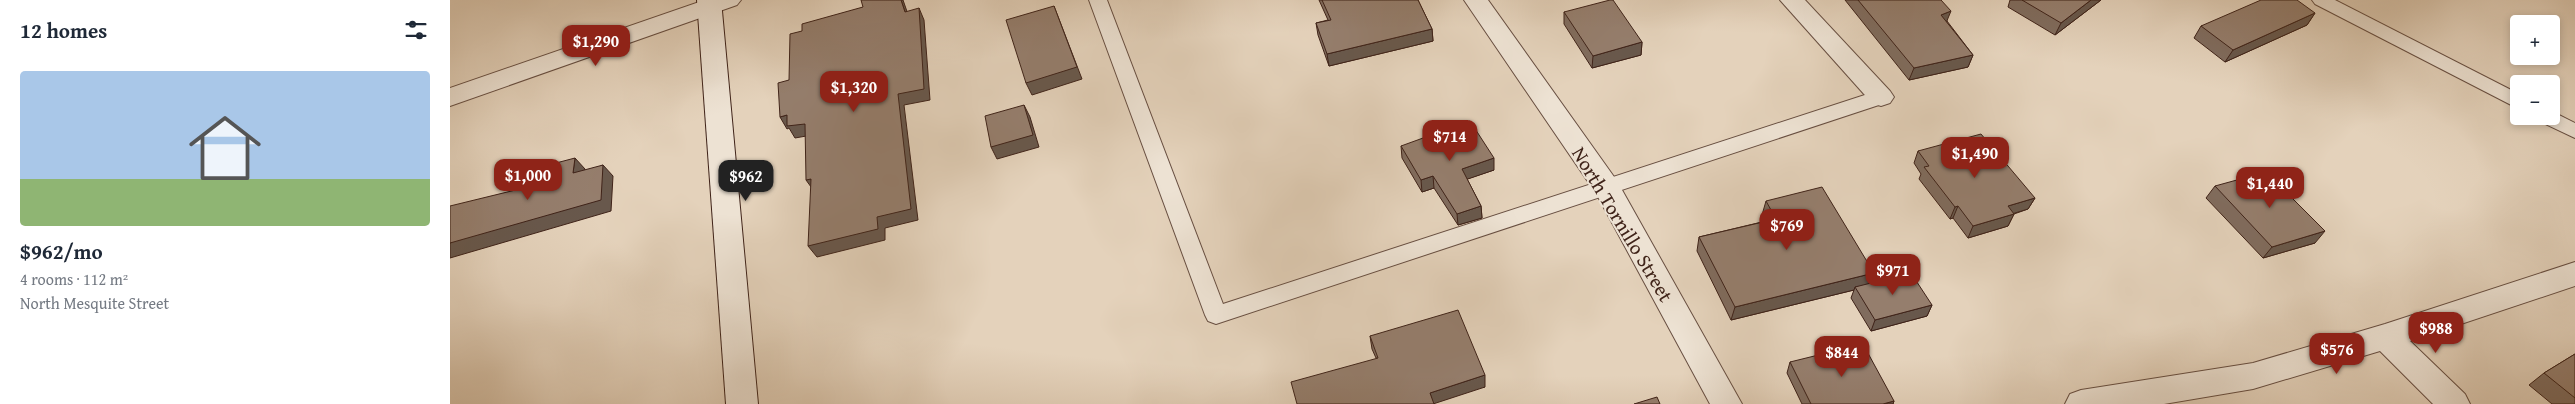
<!DOCTYPE html>
<meta charset="utf-8">
<style>
:root{--surface:#fff;--page:#f2f2f3;--text:#1f2937;--muted:#747a83;--accent:#8f2418}
body{margin:0;font-family:"Gentium Book Plus",serif;background:var(--page);color:var(--text);height:100vh;display:flex;flex-direction:column;font-size:19px;white-space:nowrap}
*{box-sizing:border-box;margin:0}
p{font-size:16px;color:var(--muted)}
.icon{flex:none;width:28px;height:28px;fill:none;stroke:currentColor;stroke-width:2;stroke-linecap:round;stroke-linejoin:round}
.map{position:relative;flex:1;overflow:hidden}
.sheet{display:flex;flex-direction:column;background:var(--surface);width:450px}
.sheet>*{flex:none}
.tools{position:absolute;left:2060px;top:15px;display:grid;gap:10px}
.tools a{display:grid;place-items:center;width:50px;height:50px;border-radius:5px;background:var(--surface);box-shadow:0 2px 8px #0003;font-size:25px}
.price{position:absolute;translate:-50% -42px;padding:0 11px;border-radius:10px;background:var(--accent);color:#fff;font-size:16px;line-height:32px;filter:drop-shadow(0 1px 2px #0008)}
.price::after{content:'';position:absolute;left:50%;top:30px;width:15px;height:11px;margin-left:-8px;background:inherit;clip-path:polygon(0 0,100% 0,50% 100%)}
.price.on{background:#222;color:#fff}
ul{padding:0;list-style:none}
li{display:grid;align-content:center;gap:10px;height:265px;padding:0 20px}
li span{display:grid;place-items:center;height:155px;border-radius:5px;color:#555}
li>.icon{margin-inline-start:auto}
span .icon{width:90px;height:90px;fill:#fffc;stroke-width:1}
li b{font-size:21px}
h2{display:flex;justify-content:space-between;align-items:center;height:60px;padding:0 20px;font-size:21px}
main{display:flex;flex:1;min-height:0}
.map>svg:first-child{display:block}
.lines{fill:none;stroke-linecap:round;stroke-linejoin:round}
.lane-casing{stroke:#684f42;stroke-width:2}
.street-casing{stroke:#684f42;stroke-width:2}
.secondary-casing{stroke:#3f2319;stroke-width:2}
.lane{fill:#ede2d3;fill-rule:evenodd}
.street{fill:#ede2d3;fill-rule:evenodd}
.secondary{fill:#ede2d3;fill-rule:evenodd}
.wall{fill:#806c5e;stroke:#3f2319}
.shaded-wall{fill:#68584c;stroke:#3f2319}
.building{fill:#957e6d;stroke:#3f2319}
.labels{text-anchor:middle;dominant-baseline:central;stroke-width:4;stroke-linejoin:round;paint-order:stroke}
.street-label{font-size:20px;fill:#3f2319;stroke:#ede2d3}
</style>
<main>
<section class="sheet">
<h2>12 homes<svg class="icon" aria-label="filters" viewBox="0 0 24 24"><path d="M4 7h16M4 17h16"/><circle cx="9" cy="7" r="2"/><circle cx="15" cy="17" r="2"/></svg></h2>
<ul>
<li><span style="background:linear-gradient(#a9c7e8 70%,#8fb573 0)"><svg class="icon" aria-label="home" viewBox="0 0 24 24"><path d="M3 11l9-7 9 7M6 9v11h12V9"/></svg></span><div><b>$962/mo</b><p>4 rooms · 112 m²</p><p>North Mesquite Street</p></div></li>
</ul>
</section>
<div class="map">
<svg width="2125" height="404" viewBox="0 0 2125 404">
<rect width="100%" height="100%" fill="#e4d2bb"/>
<filter id="stains"><feTurbulence type="fractalNoise" baseFrequency=".004" numOctaves="4"/><feColorMatrix values="0 0 0 0 .2 0 0 0 0 .09 0 0 0 0 .02 0 0 0 .5 -.17"/></filter>
<radialGradient id="worn" r=".72"><stop offset=".6" stop-color="#630" stop-opacity="0"/><stop offset="1" stop-color="#630" stop-opacity=".3"/></radialGradient>
<g class="lines">
<defs>
<g id="lane">
<path d="M639 0H657L773 304 1424 92 1431 90 1438 92 1440 97 1438 102 766 324 758 321 755 315Z"/>
<path d="M1862 0H1885L2069 94V109L1865 4Z"/>
<path d="M2101 111 2125 123V138L2089 121 2087 116H2101Z"/>
</g>
<g id="street">
<path d="M255 0H291L287 5 0 106V88Z"/>
<path d="M1014 0H1038L1167 181 1292 404H1260L1147 195Z"/>
<path d="M1330 0H1355L1440 91 1444 97 1440 103 1431 106 1422 103Z"/>
<path d="M2125 262V286L1960 341 2015 394 2020 404H1983L1930 351 1803 389 1714 404H1615L1620 394 1631 390 1803 363 1935 324Z"/>
</g>
<path id="secondary" d="M247 0H271L308 404H276Z"/>
</defs>
<!-- lane casing -->
<use href="#lane" class="lane-casing"/>
<!-- street casing -->
<use href="#street" class="street-casing"/>
<!-- secondary casing -->
<use href="#secondary" class="secondary-casing"/>
<!-- lane -->
<use href="#lane" class="lane"/>
<!-- street -->
<use href="#street" class="street"/>
<!-- secondary -->
<use href="#secondary" class="secondary"/>
</g>
<!-- wall -->
<g class="wall">
<path d="M869 0H968L982 29 983 41 879 66 868 35 866 23 878 20Z"/>
<path d="M1395 0H1491L1497 21 1523 55 1518 67 1459 80Z"/>
<path d="M1560 0H1651L1605 35 1558 7Z"/>
<path d="M1114 12 1192 42 1191 55 1142 68 1114 24Z"/>
<path d="M1865 13 1857 25 1775 62 1744 38 1751 26Z"/>
<path d="M951 146 1044 170 1017 179 1031 206 1032 218 1008 225 984 188 972 192 952 158Z"/>
<path d="M1468 151 1585 198 1578 209 1564 214 1558 226 1518 238 1503 218 1500 219 1469 179 1471 174 1464 163Z"/>
<path d="M1765 186 1865 243 1813 258 1756 198Z"/>
<path d="M1316 201 1420 283 1482 305 1477 316 1421 331 1401 298 1404 290 1281 320 1247 251 1249 237 1316 221 1312 215Z"/>
<path d="M920 336 1035 387 926 358 922 349Z"/>
<path d="M2125 354V404H2102L2079 385 2094 373Z"/>
<path d="M1340 362 1444 401 1443 404H1352L1337 373Z"/>
</g>
<!-- shaded-wall -->
<g class="shaded-wall">
<path d="M451 0H453L461 23 455 12Z"/>
<path d="M1641 0H1651L1605 35 1611 23Z"/>
<path d="M604 6 632 79 582 95 576 83Z"/>
<path d="M469 8 474 20 480 100 454 105 468 220 435 228V240L367 257 358 246 427 217 448 94Z"/>
<path d="M1501 11 1496 23 1491 15Z"/>
<path d="M1865 13 1857 25 1775 62 1783 50Z"/>
<path d="M982 29 983 41 879 66 877 54Z"/>
<path d="M1192 42 1191 55 1142 68 1143 56Z"/>
<path d="M1523 55 1518 67 1459 80 1464 68Z"/>
<path d="M574 105 580 117 589 147 547 159 541 147Z"/>
<path d="M337 115 355 124 362 135 345 138 339 128 337 129 330 117Z"/>
<path d="M125 158 135 169 133 184 123 173Z"/>
<path d="M1044 158V170L1012 181V169Z"/>
<path d="M153 165 163 176 161 211 0 258V243Z"/>
<path d="M983 176 984 188 972 192 971 180Z"/>
<path d="M361 179 364 191 356 180Z"/>
<path d="M1585 198 1578 209 1552 217 1558 206Z"/>
<path d="M1031 206 1032 218 1008 225 1007 214Z"/>
<path d="M1508 206 1503 218 1500 219 1505 207Z"/>
<path d="M1564 214 1558 226 1518 238 1523 226Z"/>
<path d="M1875 231 1865 243 1813 258 1822 247Z"/>
<path d="M1424 273 1418 286 1405 287 1404 290 1281 320 1285 307Z"/>
<path d="M1482 305 1477 316 1421 331 1425 320Z"/>
<path d="M1035 375V387L983 404 980 393Z"/>
<path d="M1444 401 1443 404H1433Z"/>
</g>
<!-- building -->
<g class="building">
<path d="M411 0H451L455 12 469 8 474 89 448 94 461 209 427 217 428 229 358 246 361 179 356 180 355 124 337 126V115L330 117 328 83 339 80 340 34 352 31V24L413 7Z"/>
<path d="M872 0H968L982 29 877 54 866 23 881 20Z"/>
<path d="M1160 0H1163L1192 42 1143 56 1114 12Z"/>
<path d="M1408 0H1491L1501 11 1491 15 1523 55 1464 68Z"/>
<path d="M1572 0H1641L1611 23Z"/>
<path d="M1811 0H1847L1865 13 1783 50 1751 26Z"/>
<path d="M604 6 627 67 576 83 556 20Z"/>
<path d="M574 105 583 135 541 147 535 116Z"/>
<path d="M1020 121 1044 158 1012 169 1031 206 1007 214 983 176 971 180 951 146Z"/>
<path d="M1531 134 1585 198 1558 206 1564 214 1523 226 1508 206 1505 207 1474 167 1479 166 1468 151Z"/>
<path d="M125 158 123 173 153 165 151 200 0 243V206L86 185 87 168Z"/>
<path d="M1816 172 1875 231 1822 247 1765 186Z"/>
<path d="M1372 187 1424 273 1285 307 1249 237 1326 219 1316 201Z"/>
<path d="M1461 273 1482 305 1425 320 1405 287Z"/>
<path d="M1008 310 1035 375 980 393 984 404H847L841 382 928 358 920 336Z"/>
<path d="M1413 344 1444 401 1433 404H1361L1340 362Z"/>
<path d="M2125 354V398L2094 373Z"/>
<path d="M1207 397 1210 404H1184Z"/>
</g>
<g class="labels">
<!-- street labels -->
<g class="street-label">
<text transform="translate(1173 224) rotate(59)">North Tornillo Street</text>
</g>
</g>
<rect width="100%" height="100%" filter="url(#stains)"/>
<rect width="100%" height="100%" fill="url(#worn)"/>
</svg>
<div class="tools">
<a>+</a>
<a>−</a>
</div>
<b class="price" style="left:146px;top:67px">$1,290</b>
<b class="price" style="left:404px;top:113px">$1,320</b>
<b class="price" style="left:1000px;top:162px">$714</b>
<b class="price" style="left:1525px;top:179px">$1,490</b>
<b class="price" style="left:78px;top:201px">$1,000</b>
<b class="price on" style="left:296px;top:202px">$962</b>
<b class="price" style="left:1820px;top:209px">$1,440</b>
<b class="price" style="left:1337px;top:251px">$769</b>
<b class="price" style="left:1443px;top:296px">$971</b>
<b class="price" style="left:1986px;top:354px">$988</b>
<b class="price" style="left:1887px;top:375px">$576</b>
<b class="price" style="left:1392px;top:378px">$844</b>
</div>
</main>
